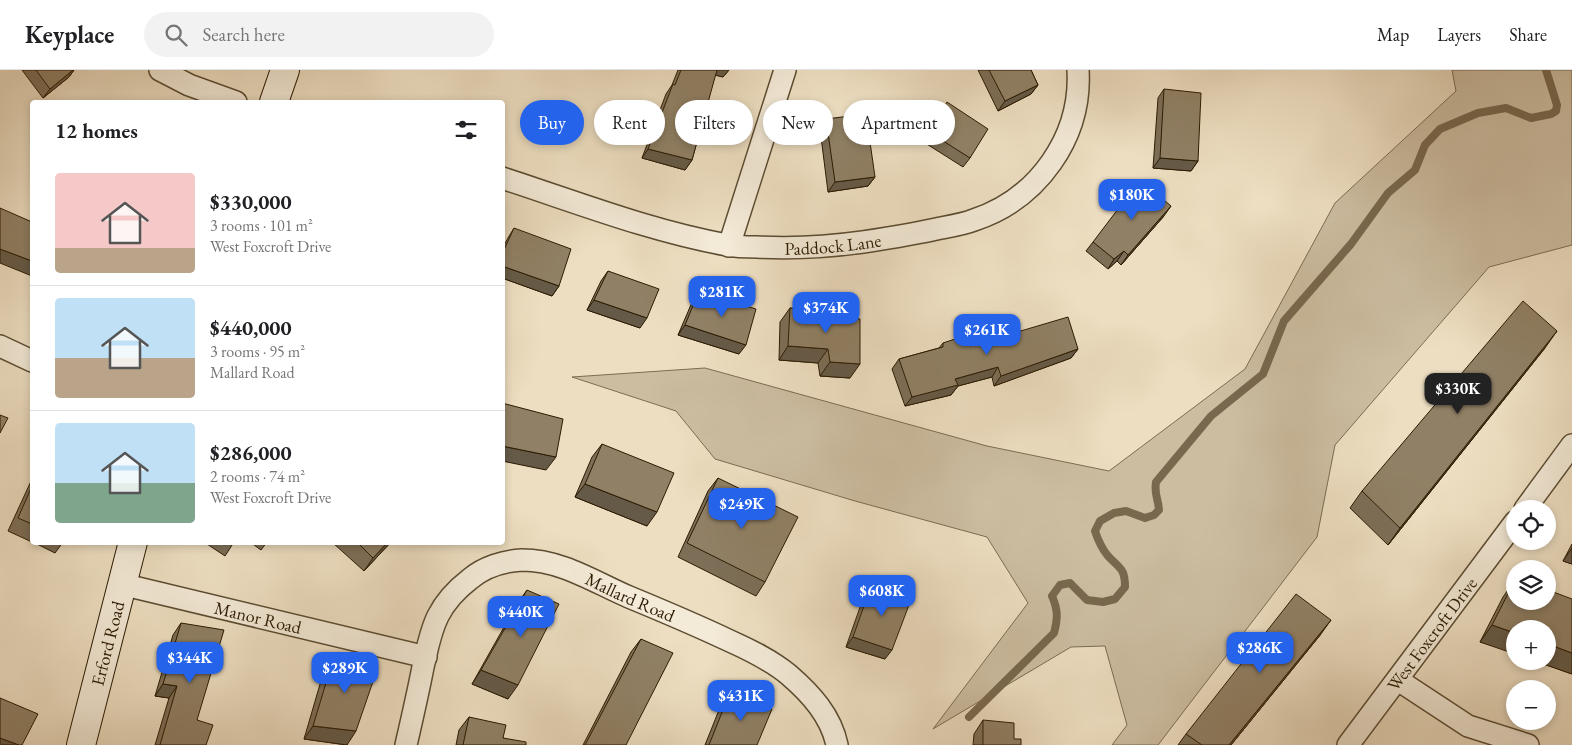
<!DOCTYPE html>
<meta charset="utf-8">
<style>
:root{--surface:#fff;--page:#f2f2f2;--text:#202124;--muted:#757577;--line:#e0e0e0;--accent:#2563eb}
body{margin:0;font-family:"EB Garamond",serif;background:var(--page);color:var(--text);height:100vh;display:flex;flex-direction:column;font-size:19px;white-space:nowrap}
*{box-sizing:border-box;margin:0}
p{font-size:16px;color:var(--muted)}
.icon{flex:none;width:28px;height:28px;fill:none;stroke:currentColor;stroke-width:2;stroke-linecap:round;stroke-linejoin:round}
.map{position:relative;flex:1;overflow:hidden}
.sheet{position:absolute;left:30px;top:30px;width:475px;height:445px;display:flex;flex-direction:column;background:var(--surface);border-radius:5px;box-shadow:0 2px 8px #0003}
.sheet>*{flex:none}
.top-card{position:absolute;left:520px;top:30px;width:475px;height:45px;display:flex;gap:10px}
.controls{position:absolute;left:1506px;top:430px;display:grid;gap:10px}
.controls a{display:grid;place-items:center;width:50px;height:50px;border-radius:50%;background:var(--surface);box-shadow:0 2px 8px #0003;font-size:25px}
.price{position:absolute;translate:-50% -42px;padding:0 11px;border-radius:10px;background:var(--accent);color:#fff;font-size:16px;line-height:32px;filter:drop-shadow(0 1px 2px #0008)}
.price::after{content:'';position:absolute;left:50%;top:30px;width:15px;height:11px;margin-left:-8px;background:inherit;clip-path:polygon(0 0,100% 0,50% 100%)}
.price.current{background:#222;color:#fff}
ul{padding:0;list-style:none}
li{display:flex;align-items:center;gap:15px;height:125px;padding:0 25px}
li+li{border-top:1px solid var(--line)}
li span{display:grid;place-items:center;flex:none;width:140px;height:100px;border-radius:5px;color:#555}
li>.icon{margin-inline-start:auto}
span .icon{width:60px;height:60px;fill:#fffc;stroke-width:1}
li b{font-size:21px}
h2{display:flex;justify-content:space-between;align-items:center;height:60px;padding:0 25px;font-size:21px}
.tag{padding:0 18px;border-radius:22px;background:var(--surface);box-shadow:0 2px 8px #0003;font-size:18px;line-height:45px}
.tag.current{background:var(--accent);color:#fff}
header{display:flex;align-items:center;gap:30px;box-sizing:border-box;height:70px;padding:0 25px;background:var(--surface);border-bottom:1px solid var(--line)}
header strong{font-size:24px}
nav{display:flex;gap:28px;margin-inline-start:auto;font-size:18px}
.search{width:350px;height:45px;background:var(--page);display:flex;align-items:center;gap:12px;box-sizing:border-box;padding:0 18px;border-radius:28px;color:var(--muted);font-size:19px}
.map>svg:first-child{display:block}
.green{fill:#ccbda1;stroke:#7c6c52}
.lines{fill:none;stroke-linecap:round;stroke-linejoin:round}
.stream{stroke:#78684e;stroke-width:8}
.street-casing{stroke:#5c4c32;stroke-width:24}
.secondary-casing{stroke:#2c1b02;stroke-width:30}
.street{stroke:#f3ead7;stroke-width:21}
.secondary{stroke:#f3ead7;stroke-width:28}
.wall{fill:#7c6e57;stroke:#2c1b02}
.shaded-wall{fill:#655a47;stroke:#2c1b02}
.building{fill:#908065;stroke:#2c1b02}
.labels{text-anchor:middle;dominant-baseline:central;stroke-width:4.5;stroke-linejoin:round;paint-order:stroke}
.street-label{font-size:18px;fill:#2c1b02;stroke:#f3ead7}
</style>
<header>
<strong>Keyplace</strong>
<div class="search"><svg class="icon" aria-label="search" viewBox="0 0 24 24"><circle cx="10" cy="10" r="6"/><path d="M15 15l6 6"/></svg>Search here</div>
<nav><a>Map</a><a>Layers</a><a>Share</a></nav>
</header>
<div class="map">
<svg width="1572" height="675" viewBox="0 0 1572 675">
<rect width="100%" height="100%" fill="#eddec1"/>
<filter id="stains"><feTurbulence type="fractalNoise" baseFrequency=".004" numOctaves="4"/><feColorMatrix values="0 0 0 0 .2 0 0 0 0 .09 0 0 0 0 .02 0 0 0 .5 -.17"/></filter>
<radialGradient id="worn" r=".72"><stop offset=".6" stop-color="#630" stop-opacity="0"/><stop offset="1" stop-color="#630" stop-opacity=".3"/></radialGradient>
<!-- green -->
<path class="green" d="M1452 0H1572V175L1489 197 1335 375 1317 467 1158 675H1112L1127 655 1105 576 1071 577 933 659 1028 533 987 467 855 431 715 389 676 341 572 307 705 298 987 376 1109 401 1245 299 1335 133 1456 21Z"/>
<g class="lines">
<!-- stream -->
<path class="stream" d="M969 647 1054 563C1058 548 1058 540 1052 526L1060 515 1070 513 1087 530 1103 532 1115 529 1125 517C1125 498 1120 499 1108 486 1102 479 1098 470 1095 461L1100 451 1114 443 1126 441 1145 448 1154 445 1159 440C1158 427 1154 425 1156 412L1211 346 1263 304 1284 251 1351 174 1388 123 1415 100 1425 75 1440 59 1478 43 1506 38 1531 48 1551 44 1556 41 1557 35 1546 0"/>
<defs>
<g id="street">
<path d="M160 0 189 15 236 32"/>
<path id="s1" d="M502 108C576 132 650 161 727 175 737 177 747 177 757 177 793 179 827 177 863 172 889 168 915 164 941 158 952 156 964 154 974 150 1038 129 1082 67 1078 0"/>
<path d="M729 176 785 0"/>
<path d="M0 276 32 291"/>
<path d="M1525 439 1572 375"/>
<path id="s2" d="M121 514 426 587"/>
<path d="M1398 610 1468 656 1528 675"/>
<path id="s3" d="M406 675C412 649 418 623 423 597 427 580 430 562 438 546 445 532 457 519 470 509 484 497 504 491 522 490 562 490 594 512 629 527 663 541 696 555 730 571 750 580 771 590 789 605 811 624 831 646 837 675"/>
<path id="s4" d="M1348 675 1515 452"/>
</g>
<g id="secondary">
<path d="M274 32 285 0"/>
<path id="s5" d="M81 675 133 472"/>
</g>
</defs>
<!-- street casing -->
<use href="#street" class="street-casing"/>
<!-- secondary casing -->
<use href="#secondary" class="secondary-casing"/>
<!-- street -->
<use href="#street" class="street"/>
<!-- secondary -->
<use href="#secondary" class="secondary"/>
</g>
<!-- wall -->
<g class="wall">
<path d="M22 0H74L69 7 43 28Z"/>
<path d="M678 0H729L723 7 715 5 692 90 685 100 642 88 666 24 672 15Z"/>
<path d="M978 0H1031L1038 15 1031 24 998 41Z"/>
<path d="M1164 19 1198 91 1191 101 1153 98 1158 28Z"/>
<path d="M947 33 970 88 963 97 922 71Z"/>
<path d="M826 49 875 107 868 116 828 122 820 59Z"/>
<path d="M1164 146 1121 195 1117 191 1108 199 1086 181 1093 172Z"/>
<path d="M514 158 559 216 552 226 502 208V179L508 168Z"/>
<path d="M608 201 640 258 587 240 601 211Z"/>
<path d="M699 221 739 284 678 265 693 230Z"/>
<path d="M790 238 830 245 850 308 820 306 818 293 779 290 780 252Z"/>
<path d="M943 273 970 276 1078 279 1071 288 994 316 992 307 958 316 951 325 905 336 892 299 899 289 939 278Z"/>
<path d="M1545 278 1388 475 1350 438 1362 421Z"/>
<path d="M602 374 647 456 575 427 592 387Z"/>
<path d="M718 408 765 512 756 526 678 487 708 421Z"/>
<path d="M32 409V472L8 461Z"/>
<path d="M33 472H63L55 483Z"/>
<path d="M208 472H234L225 486 207 474Z"/>
<path d="M250 472H267L261 480Z"/>
<path d="M334 472H391L364 501 333 473Z"/>
<path d="M1572 474V494L1563 491Z"/>
<path d="M1515 510 1572 604 1535 591H1548L1480 572 1503 527Z"/>
<path d="M872 513 885 589 846 577 865 523Z"/>
<path d="M527 520 508 629 472 614 517 534Z"/>
<path d="M181 553 197 650 206 675H155L169 628 155 626 173 565Z"/>
<path d="M1321 564 1231 675H1178L1186 664Z"/>
<path d="M641 569 626 675H583L631 582Z"/>
<path d="M335 583 347 675 304 669 325 597Z"/>
<path d="M730 622 757 675H705L721 635Z"/>
<path d="M469 647 503 668 526 675H456L459 660Z"/>
<path d="M983 650 1021 675H973L974 664Z"/>
</g>
<!-- shaded-wall -->
<g class="shaded-wall">
<path d="M73 0H74L69 7 43 28 50 19Z"/>
<path d="M714 0H729L723 7 711 4Z"/>
<path d="M1038 15 1031 24 998 41 1005 31Z"/>
<path d="M648 79 692 90 685 100 642 88Z"/>
<path d="M1160 88 1198 91 1191 101 1153 98Z"/>
<path d="M875 107 868 116 828 122 835 112Z"/>
<path d="M1171 136 1164 146 1121 195 1128 185Z"/>
<path d="M0 179 32 191V206L0 193Z"/>
<path d="M1124 181 1117 191 1108 199 1114 189Z"/>
<path d="M502 196 559 216 552 226 502 208Z"/>
<path d="M594 230 647 248 640 258 587 240Z"/>
<path d="M685 255 746 275 739 284 678 265Z"/>
<path d="M1557 261 1545 278 1388 475 1400 458Z"/>
<path d="M788 276 828 279 818 293 779 290Z"/>
<path d="M1078 279 1071 288 994 316 1001 306Z"/>
<path d="M830 292 860 294 850 308 820 306Z"/>
<path d="M998 297 992 307 958 316 951 325 905 336 912 327 955 309Z"/>
<path d="M502 376 556 387 546 400 502 391Z"/>
<path d="M585 414 657 442 647 456 575 427Z"/>
<path d="M388 472H391L364 501 373 488Z"/>
<path d="M1572 478V494L1563 491Z"/>
<path d="M1331 550 1321 564 1231 675H1229Z"/>
<path d="M1492 555 1515 563V584L1480 572Z"/>
<path d="M853 567 892 580 885 589 846 577Z"/>
<path d="M1548 574 1572 583V604L1535 591H1548Z"/>
<path d="M481 600 518 615 508 629 472 614Z"/>
<path d="M163 614 177 616 169 628 155 626Z"/>
<path d="M313 656 356 661 347 675 304 669Z"/>
<path d="M0 668 19 675H0Z"/>
</g>
<!-- building -->
<g class="building">
<path d="M36 0H73L50 19Z"/>
<path d="M681 0H717L692 90 648 79 673 14 675 15Z"/>
<path d="M989 0H1031L1038 15 1005 31Z"/>
<path d="M1164 19 1201 23 1198 91 1160 88Z"/>
<path d="M947 32 988 59 970 88 929 62Z"/>
<path d="M866 44 875 107 835 112 826 49Z"/>
<path d="M1140 110 1171 136 1128 185 1124 181 1114 189 1093 172Z"/>
<path d="M0 138 32 152V191L0 179Z"/>
<path d="M514 158 571 179 559 216 502 196V184Z"/>
<path d="M608 201 659 219 647 248 594 230Z"/>
<path d="M699 221 756 239 746 275 685 255Z"/>
<path d="M1523 231 1557 261 1400 458 1362 421Z"/>
<path d="M790 238 830 241V245L860 249V294L830 292 828 279 788 276Z"/>
<path d="M1068 247 1078 279 1001 306 998 297 955 309 958 315 912 327 899 289 943 277V273L967 265 970 276Z"/>
<path d="M502 333 563 349 556 387 502 376Z"/>
<path d="M0 345 8 348 0 363Z"/>
<path d="M602 374 674 403 657 442 585 414Z"/>
<path d="M718 408 798 447 765 512 687 473Z"/>
<path d="M32 416V454L18 448Z"/>
<path d="M357 472H388L373 488Z"/>
<path d="M1515 510V531H1548V520L1572 529V583L1548 574V559H1515V563L1492 555Z"/>
<path d="M872 513 912 527 892 580 853 567Z"/>
<path d="M527 520 559 534 518 615 481 600Z"/>
<path d="M1296 524 1331 550 1229 675H1202L1186 664Z"/>
<path d="M181 553 224 560 197 650 213 655 206 675H160L177 616 163 614Z"/>
<path d="M641 569 673 583 626 675H585Z"/>
<path d="M335 583 378 597 356 661 313 656Z"/>
<path d="M730 622 772 639 757 675H709Z"/>
<path d="M0 628 38 644 22 675H19L0 668Z"/>
<path d="M469 647 506 655 503 668 526 672V675H463Z"/>
<path d="M983 650 1014 653V669H1021V675H983Z"/>
</g>
<g class="labels">
<!-- street labels -->
<g class="street-label">
<text stroke="none"><textPath href="#s1" startOffset="341">Paddock Lane</textPath></text>
<text stroke="none"><textPath href="#s3" startOffset="354">Mallard Road</textPath></text>
<text stroke="none"><textPath href="#s2" startOffset="141">Manor Road</textPath></text>
<text stroke="none"><textPath href="#s4" startOffset="139">West Foxcroft Drive</textPath></text>
<text stroke="none"><textPath href="#s5" startOffset="105">Erford Road</textPath></text>
</g>
</g>
<rect width="100%" height="100%" filter="url(#stains)"/>
<rect width="100%" height="100%" fill="url(#worn)"/>
</svg>
<div class="controls">
<a><svg class="icon" aria-label="locate" viewBox="0 0 24 24"><circle cx="12" cy="12" r="6"/><path d="M12 2v4M12 18v4M2 12h4M18 12h4"/></svg></a>
<a><svg class="icon" aria-label="layers" viewBox="0 0 24 24"><path d="M12 4l9 5-9 5-9-5zM3 14l9 5 9-5"/></svg></a>
<a>+</a>
<a>−</a>
</div>
<b class="price" style="left:1132px;top:151px">$180K</b>
<b class="price" style="left:722px;top:248px">$281K</b>
<b class="price" style="left:826px;top:264px">$374K</b>
<b class="price" style="left:987px;top:286px">$261K</b>
<b class="price current" style="left:1458px;top:345px">$330K</b>
<b class="price" style="left:742px;top:460px">$249K</b>
<b class="price" style="left:882px;top:547px">$608K</b>
<b class="price" style="left:521px;top:568px">$440K</b>
<b class="price" style="left:1260px;top:604px">$286K</b>
<b class="price" style="left:190px;top:614px">$344K</b>
<b class="price" style="left:345px;top:624px">$289K</b>
<b class="price" style="left:741px;top:652px">$431K</b>
<div class="top-card">
<a class="tag current">Buy</a>
<a class="tag">Rent</a>
<a class="tag">Filters</a>
<a class="tag">New</a>
<a class="tag">Apartment</a>
</div>
<section class="sheet">
<h2>12 homes<svg class="icon" aria-label="filters" viewBox="0 0 24 24"><path d="M4 7h16M4 17h16"/><circle cx="9" cy="7" r="2"/><circle cx="15" cy="17" r="2"/></svg></h2>
<ul>
<li><span style="background:linear-gradient(#f6c9c9 75%,#b9a48a 0)"><svg class="icon" aria-label="home" viewBox="0 0 24 24"><path d="M3 11l9-7 9 7M6 9v11h12V9"/></svg></span><div><b>$330,000</b><p>3 rooms · 101 m²</p><p>West Foxcroft Drive</p></div></li>
<li><span style="background:linear-gradient(#bfe0f5 60%,#b9a48a 0)"><svg class="icon" aria-label="home" viewBox="0 0 24 24"><path d="M3 11l9-7 9 7M6 9v11h12V9"/></svg></span><div><b>$440,000</b><p>3 rooms · 95 m²</p><p>Mallard Road</p></div></li>
<li><span style="background:linear-gradient(#bfe0f5 60%,#7fa58c 0)"><svg class="icon" aria-label="home" viewBox="0 0 24 24"><path d="M3 11l9-7 9 7M6 9v11h12V9"/></svg></span><div><b>$286,000</b><p>2 rooms · 74 m²</p><p>West Foxcroft Drive</p></div></li>
</ul>
</section>
</div>
